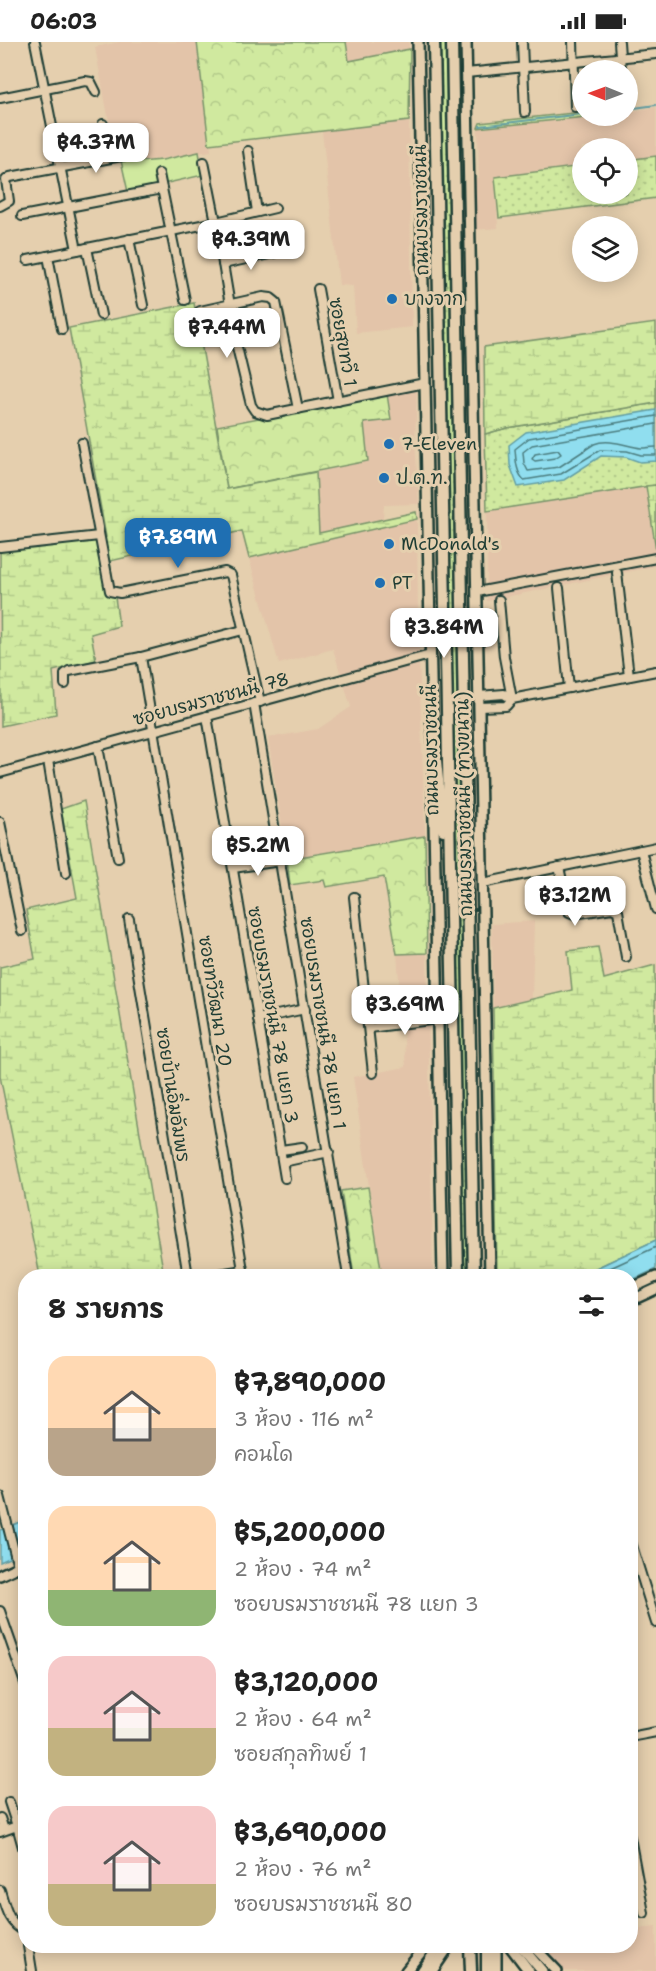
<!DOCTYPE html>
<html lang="th">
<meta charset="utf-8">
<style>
:root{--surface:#fff;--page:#f2f2f2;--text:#222;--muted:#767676;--accent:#1f6fb2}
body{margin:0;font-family:"Shantell Sans","Playpen Sans Thai",sans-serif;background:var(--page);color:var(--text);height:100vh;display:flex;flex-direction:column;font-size:22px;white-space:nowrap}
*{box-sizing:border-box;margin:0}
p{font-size:20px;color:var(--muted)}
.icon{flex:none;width:33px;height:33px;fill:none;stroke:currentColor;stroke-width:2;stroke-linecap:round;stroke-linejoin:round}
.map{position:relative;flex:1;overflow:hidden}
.side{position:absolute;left:18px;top:1227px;width:620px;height:684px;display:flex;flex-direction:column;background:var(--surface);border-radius:24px;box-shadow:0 3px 15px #0003}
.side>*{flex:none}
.needle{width:39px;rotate:271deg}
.controls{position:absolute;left:572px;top:18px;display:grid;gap:12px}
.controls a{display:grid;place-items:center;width:66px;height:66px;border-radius:50%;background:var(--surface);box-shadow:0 3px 15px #0003;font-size:30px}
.price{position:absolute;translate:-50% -51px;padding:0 14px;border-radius:12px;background:#fff;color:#222;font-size:20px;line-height:39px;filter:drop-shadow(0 2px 3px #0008)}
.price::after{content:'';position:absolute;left:50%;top:36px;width:18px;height:14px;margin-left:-9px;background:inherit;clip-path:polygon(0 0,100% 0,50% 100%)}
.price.on{background:var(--accent);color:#fff}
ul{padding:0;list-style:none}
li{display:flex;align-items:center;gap:18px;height:150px;padding:0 30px}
li span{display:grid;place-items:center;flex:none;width:168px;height:120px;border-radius:18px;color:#555}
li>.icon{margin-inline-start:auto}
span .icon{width:72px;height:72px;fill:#fffc;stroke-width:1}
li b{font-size:26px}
h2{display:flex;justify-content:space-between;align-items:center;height:72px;padding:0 30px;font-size:26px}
.status{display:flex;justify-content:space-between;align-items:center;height:42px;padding:0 30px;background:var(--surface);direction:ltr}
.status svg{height:16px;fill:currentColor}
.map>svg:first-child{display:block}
.built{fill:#e3c4a9}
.grass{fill:url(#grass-dots);stroke:#78936a;stroke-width:1.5}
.forest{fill:url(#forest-crowns);stroke:#78936a;stroke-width:1.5}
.wetland{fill:url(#wetland-marsh);stroke:#78936a;stroke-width:1.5}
.park{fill:#d0e99f;stroke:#78936a;stroke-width:1.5}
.water{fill:#90deef;stroke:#639ea4;stroke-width:1.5}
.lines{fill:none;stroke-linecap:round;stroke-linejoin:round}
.shore{stroke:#4c7d7f;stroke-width:1.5}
.stream{stroke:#639ea4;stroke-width:2}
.minor-casing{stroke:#1f3d34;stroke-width:12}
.major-casing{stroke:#1f3d34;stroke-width:14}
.highway-casing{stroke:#1f3d34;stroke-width:15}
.minor{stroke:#e5cfae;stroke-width:8}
.major{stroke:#e5cfae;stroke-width:9}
.highway{stroke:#e5cfae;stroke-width:10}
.poi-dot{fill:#1f6fb2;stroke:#e5cfae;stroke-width:2}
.labels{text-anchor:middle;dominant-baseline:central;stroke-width:6;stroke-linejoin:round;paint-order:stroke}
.street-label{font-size:18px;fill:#1f3d34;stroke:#e5cfae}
.poi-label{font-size:18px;fill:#1f3d34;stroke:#e5cfae;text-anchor:start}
</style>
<div class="status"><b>06:03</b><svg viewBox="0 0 49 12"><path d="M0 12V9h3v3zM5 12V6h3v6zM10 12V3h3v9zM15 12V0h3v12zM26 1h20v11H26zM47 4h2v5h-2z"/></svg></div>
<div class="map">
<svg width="656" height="1929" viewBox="0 0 656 1929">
<defs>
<pattern id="grass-dots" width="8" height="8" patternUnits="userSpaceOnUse" patternTransform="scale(1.5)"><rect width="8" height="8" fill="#d0e99f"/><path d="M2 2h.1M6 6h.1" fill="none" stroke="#b2c98a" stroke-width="1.8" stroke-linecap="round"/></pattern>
<pattern id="forest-crowns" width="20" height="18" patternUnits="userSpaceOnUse" patternTransform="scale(1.5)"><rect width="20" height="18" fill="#d0e99f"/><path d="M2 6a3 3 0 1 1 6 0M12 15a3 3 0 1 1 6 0" fill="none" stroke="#b2c98a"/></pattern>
<pattern id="wetland-marsh" width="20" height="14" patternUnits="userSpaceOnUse" patternTransform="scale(1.5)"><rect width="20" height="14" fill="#d0e99f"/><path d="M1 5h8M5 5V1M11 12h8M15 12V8" fill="none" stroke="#b2c98a"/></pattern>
</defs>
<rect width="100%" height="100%" fill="#e5cfae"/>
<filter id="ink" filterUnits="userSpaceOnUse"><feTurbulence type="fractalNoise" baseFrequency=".0167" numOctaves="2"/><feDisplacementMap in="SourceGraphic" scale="12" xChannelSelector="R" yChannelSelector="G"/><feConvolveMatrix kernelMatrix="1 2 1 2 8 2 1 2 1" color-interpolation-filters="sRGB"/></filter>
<g filter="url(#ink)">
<!-- built -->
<g class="built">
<path d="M120 0H197L211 109 139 120 135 101 114 106 95 5Z"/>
<path d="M346 0H409V8L348 19Z"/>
<path d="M656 65V114L627 118V106H582V124L495 135 498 186 473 188 471 137 479 136 478 86 596 74H627V70Z"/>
<path d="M409 79 412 285 356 291 353 244 339 243 322 89Z"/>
<path d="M417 347 415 399 419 462 384 463 383 476 318 491 316 430 368 419 363 381 390 378 387 352Z"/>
<path d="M646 444 656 508V524L487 559V469Z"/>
<path d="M417 477 418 584 425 794 287 817 268 696 318 687 351 665 333 607 279 622 249 516Z"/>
<path d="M534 879 532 957 493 966 492 882Z"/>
<path d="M427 911 433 1234H382L353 1035 406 1025 397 912Z"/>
<path d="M656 1885V1929H564L543 1904H630V1888Z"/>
</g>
<!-- grass -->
<g class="grass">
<path d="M438 0H446L468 1234H462Z"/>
<path d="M656 114V156L499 176 495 135 582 124V152H627V118Z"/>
<path d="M656 361V443L487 469 485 392 507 386Z"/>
</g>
<!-- forest -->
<g class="forest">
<path d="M197 0H346L349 19 410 7 409 79 209 102Z"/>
<path d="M387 352 391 378 364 381 368 419 227 447 217 384Z"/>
<path d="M425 794 427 911 397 912 384 835 326 845 324 838 290 843 287 817Z"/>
<path d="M368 1145 382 1234H354L341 1149Z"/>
</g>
<!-- wetland -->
<g class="wetland">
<path d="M582 70V74H596L478 86 480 81Z"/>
<path d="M194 261 227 447 316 430 319 491 416 470 417 477 249 516 242 489 110 519 119 584 91 592 96 618 53 629 56 672 1 684 0 507 106 495 69 286Z"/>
<path d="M656 281V361L507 386 485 392 484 305Z"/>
<path d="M656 443V508L646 444Z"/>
<path d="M84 759 164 1234H40L0 1034V925L35 917 26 868 77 856 61 767Z"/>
<path d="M598 905 604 937 655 923 656 1198 579 1234H497L493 966 572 948 568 909Z"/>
</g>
<!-- park -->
<path class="park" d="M136 101 139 120 162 118 199 110 203 133 128 150 118 105Z"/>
<!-- water -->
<g class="water">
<path d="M656 368V419L640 420 626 415 601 414 564 438 518 445 510 423 509 403 526 390Z"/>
<path d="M656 1198V1227L630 1239V1234H579Z"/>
<path d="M25 1478V1509L0 1520V1488Z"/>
</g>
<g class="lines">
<!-- shore -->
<g class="shore">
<path d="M656 374 529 396 515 407C516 418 516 430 524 438L561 432 600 408 627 409 641 413H656"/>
<path d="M656 382 532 403 523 410 524 421 528 429 559 425 594 402C609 396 626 404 641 406 646 406 651 405 656 405"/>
<path d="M558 408 561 412 555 416 535 419 532 417 535 412Z"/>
<path d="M593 1234 656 1205"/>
</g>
<!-- stream -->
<g class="stream">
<path d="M627 67 656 63"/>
<path d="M480 84 582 72"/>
</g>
<defs>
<g id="minor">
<path d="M35 0 77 208"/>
<path d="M522 0 525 70"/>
<path d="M573 0 575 65"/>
<path d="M619 0 621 28"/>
<path d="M466 31 656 12"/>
<path d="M0 56 85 39 91 40 96 50"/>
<path d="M103 82 110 116"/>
<path d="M248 109 257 170"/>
<path d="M204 120 216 180 275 166"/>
<path d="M159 132 185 258"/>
<path d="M0 164 9 159 6 138 10 135 127 113"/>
<path d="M22 174 162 147"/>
<path d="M129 197 143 263"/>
<path d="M87 206 101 273"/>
<path d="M48 214 62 287"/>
<path d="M28 218 216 180 237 305 251 363 255 369 267 373 425 341"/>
<path d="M223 222 274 211"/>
<path d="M318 247 338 359"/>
<path d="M200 269 263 255 271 256 276 260 298 367"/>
<path d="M82 401 110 549 120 551 225 530 231 533 260 660"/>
<path d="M0 505 99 494"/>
<path d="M617 531 629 634"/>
<path d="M559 546 569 646"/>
<path d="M477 550 656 516"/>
<path d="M499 558 504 615 512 657 656 629"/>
<path d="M141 615 244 1234"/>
<path d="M65 642V632L69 629 141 615 243 588"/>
<path d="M479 654 504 652 512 657 506 664 479 665"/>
<path d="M254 661 348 1234"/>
<path d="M207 674 285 1136"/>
<path d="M98 704 118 816"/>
<path d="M48 718 66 831"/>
<path d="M0 731 430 613"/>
<path d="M0 780 22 889"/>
<path d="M641 808 656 867"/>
<path d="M559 825 569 870 574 872 612 866 618 869 626 915"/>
<path d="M233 826 281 819"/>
<path d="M483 841 656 805"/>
<path d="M354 855 373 1031"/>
<path d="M129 877 188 1234"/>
<path d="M258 977 305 967"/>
<path d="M369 986 438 977"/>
<path d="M281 1108 302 1105"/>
<path d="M283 1120 329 1110"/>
<path d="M208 1234 243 1228"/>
<path d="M0 1454 18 1524"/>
<path d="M630 1497 656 1581"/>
<path d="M0 1569 26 1644"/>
<path d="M630 1695 656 1690"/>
<path d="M9 1760 17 1784"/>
<path d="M0 1776 4 1788"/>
<path d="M0 1790 17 1784 26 1816"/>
<path d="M630 1795 644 1871"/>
<path d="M0 1848C5 1865 8 1882 26 1890"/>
<path d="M28 1904 32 1929"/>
</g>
<g id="major">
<path d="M418 0 432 683"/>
<path d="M466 0 490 1234"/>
<path d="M433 730 443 1234"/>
<path d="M630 1247 656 1235"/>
<path d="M630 1259 656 1247"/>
<path d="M0 1533 26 1521"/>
<path d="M496 1904V1929"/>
<path d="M510 1904 529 1929"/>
<path d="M521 1904 542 1929"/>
<path d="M533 1904 557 1929"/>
<path d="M406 1929 426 1904"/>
<path d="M422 1929 439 1904"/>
<path d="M432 1929 449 1904"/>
</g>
<g id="highway">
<path d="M434 0 458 1234"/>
<path d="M452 0 474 1234"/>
<path d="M432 678 443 788"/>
<path d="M470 1904 471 1929"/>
<path d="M487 1904V1929"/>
</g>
</defs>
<!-- minor casing -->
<use href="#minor" class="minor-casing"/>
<!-- major casing -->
<use href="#major" class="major-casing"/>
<!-- highway casing -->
<use href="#highway" class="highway-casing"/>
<!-- minor -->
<use href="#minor" class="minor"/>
<!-- major -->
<use href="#major" class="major"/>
<!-- highway -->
<use href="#highway" class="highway"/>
</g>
</g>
<!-- markers -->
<g class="poi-dot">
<circle cx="392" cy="257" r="6"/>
<circle cx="389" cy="402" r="6"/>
<circle cx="384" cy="436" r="6"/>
<circle cx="389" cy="502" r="6"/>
<circle cx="380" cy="541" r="6"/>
</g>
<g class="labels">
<!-- street labels -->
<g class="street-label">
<text transform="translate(421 168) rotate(-91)">ถนนบรมราชชนนี</text>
<text transform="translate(343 300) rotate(80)">ซอยสุขทวี 1</text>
<text transform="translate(211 657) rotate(-15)">ซอยบรมราชชนนี 78</text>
<text transform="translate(431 708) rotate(-91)">ถนนบรมราชชนนี</text>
<text transform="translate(464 762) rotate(-91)">ถนนบรมราชชนนี (ทางขนาน)</text>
<text transform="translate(215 959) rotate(81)">ซอยทวีวัฒนา 20</text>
<text transform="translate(273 973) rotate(80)">ซอยบรมราชชนนี 78 แยก 3</text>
<text transform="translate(323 981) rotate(81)">ซอยบรมราชชนนี 78 แยก 1</text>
<text transform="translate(173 1053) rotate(81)">ซอยบ้านอิ่มอัมพร</text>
</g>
<!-- poi labels -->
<g class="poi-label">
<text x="404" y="257">บางจาก</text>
<text x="401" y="402">7-Eleven</text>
<text x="396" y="436">ป.ต.ท.</text>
<text x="401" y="502">McDonald's</text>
<text x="392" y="541">PT</text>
</g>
</g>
</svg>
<div class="controls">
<a><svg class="needle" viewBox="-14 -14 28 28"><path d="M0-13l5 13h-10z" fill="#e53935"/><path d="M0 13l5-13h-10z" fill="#767676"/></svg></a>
<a><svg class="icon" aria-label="locate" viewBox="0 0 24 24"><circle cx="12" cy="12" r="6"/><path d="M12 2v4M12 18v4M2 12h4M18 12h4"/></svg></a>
<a><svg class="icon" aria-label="layers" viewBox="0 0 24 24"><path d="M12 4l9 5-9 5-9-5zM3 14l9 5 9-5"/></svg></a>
</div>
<b class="price" style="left:96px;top:132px">฿4.37M</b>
<b class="price" style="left:251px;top:229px">฿4.39M</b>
<b class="price" style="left:227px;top:317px">฿7.44M</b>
<b class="price on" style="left:178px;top:527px">฿7.89M</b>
<b class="price" style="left:444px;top:617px">฿3.84M</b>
<b class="price" style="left:258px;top:835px">฿5.2M</b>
<b class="price" style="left:575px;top:885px">฿3.12M</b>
<b class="price" style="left:405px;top:994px">฿3.69M</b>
<section class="side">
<h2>8 รายการ<svg class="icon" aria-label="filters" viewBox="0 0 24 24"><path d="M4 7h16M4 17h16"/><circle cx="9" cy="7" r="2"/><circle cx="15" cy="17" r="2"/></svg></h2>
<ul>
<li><span style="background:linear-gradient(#ffd9b3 60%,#b9a48a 0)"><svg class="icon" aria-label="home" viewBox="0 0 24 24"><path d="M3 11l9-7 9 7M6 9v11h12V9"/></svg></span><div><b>฿7,890,000</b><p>3 ห้อง · 116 m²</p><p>คอนโด</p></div></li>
<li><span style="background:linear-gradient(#ffd9b3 70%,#8fb573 0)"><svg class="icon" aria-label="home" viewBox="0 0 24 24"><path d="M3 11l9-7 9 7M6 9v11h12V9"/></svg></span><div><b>฿5,200,000</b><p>2 ห้อง · 74 m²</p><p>ซอยบรมราชชนนี 78 แยก 3</p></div></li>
<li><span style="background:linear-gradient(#f6c9c9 60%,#c2b280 0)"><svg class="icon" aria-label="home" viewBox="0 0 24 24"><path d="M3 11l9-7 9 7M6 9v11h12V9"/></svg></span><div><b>฿3,120,000</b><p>2 ห้อง · 64 m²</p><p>ซอยสกุลทิพย์ 1</p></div></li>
<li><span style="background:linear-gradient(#f6c9c9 65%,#c2b280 0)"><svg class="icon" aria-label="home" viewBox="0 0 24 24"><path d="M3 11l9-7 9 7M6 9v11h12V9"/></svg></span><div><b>฿3,690,000</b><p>2 ห้อง · 76 m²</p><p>ซอยบรมราชชนนี 80</p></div></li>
</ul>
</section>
</div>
